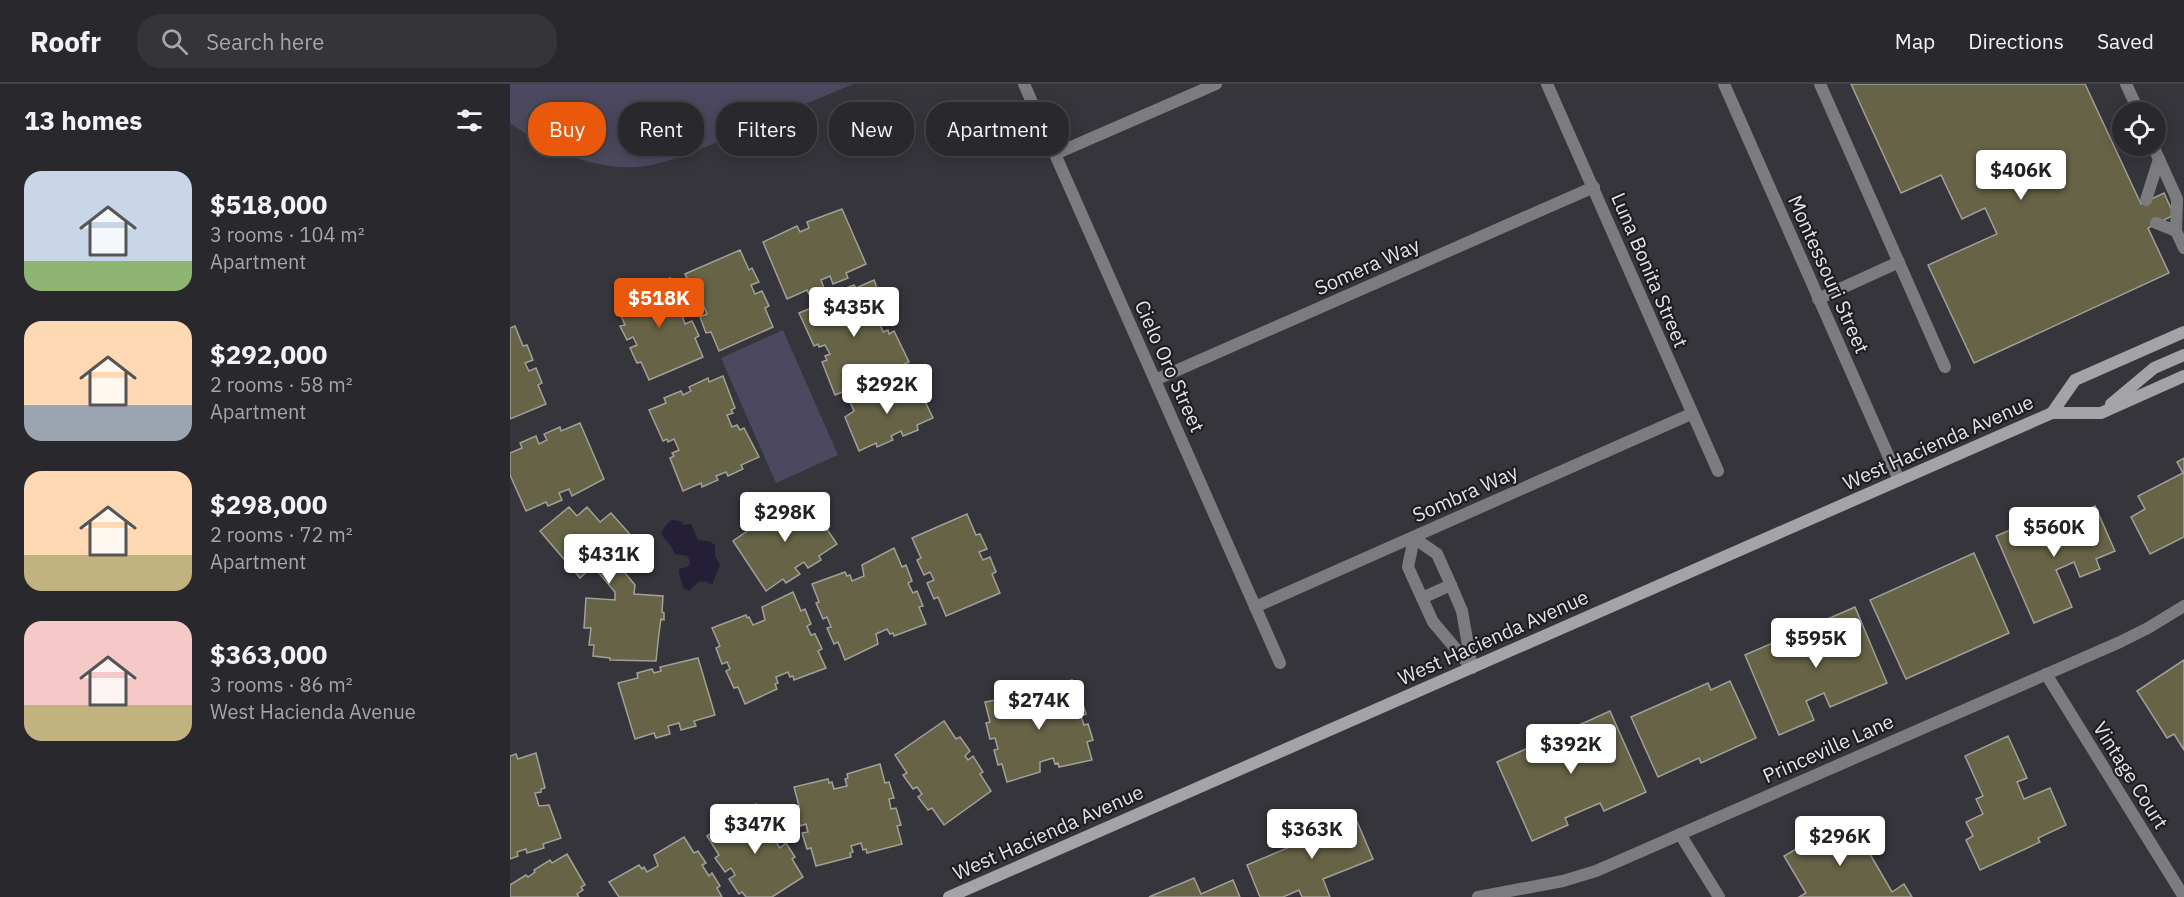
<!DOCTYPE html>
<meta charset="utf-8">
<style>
:root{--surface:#28282d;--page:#343439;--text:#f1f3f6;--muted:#a5a6aa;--line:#444449;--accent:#ea580c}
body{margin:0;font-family:"IBM Plex Sans",sans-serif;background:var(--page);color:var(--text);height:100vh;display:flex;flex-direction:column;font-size:22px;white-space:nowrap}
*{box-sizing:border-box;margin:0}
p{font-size:20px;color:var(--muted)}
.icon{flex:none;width:33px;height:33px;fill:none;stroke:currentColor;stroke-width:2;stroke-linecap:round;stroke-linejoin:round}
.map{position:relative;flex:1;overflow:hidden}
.drawer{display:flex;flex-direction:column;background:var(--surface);width:510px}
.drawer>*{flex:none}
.hud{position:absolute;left:18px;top:18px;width:570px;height:54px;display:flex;gap:12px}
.controls{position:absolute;left:1602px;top:18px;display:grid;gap:12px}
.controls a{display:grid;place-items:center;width:54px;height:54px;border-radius:50%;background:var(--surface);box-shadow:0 3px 15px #0003,0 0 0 2px var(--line);font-size:30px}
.price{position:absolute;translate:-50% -51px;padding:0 14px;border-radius:6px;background:#fff;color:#222;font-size:20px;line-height:39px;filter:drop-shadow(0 2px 3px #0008)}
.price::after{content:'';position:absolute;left:50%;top:36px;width:18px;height:14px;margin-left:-9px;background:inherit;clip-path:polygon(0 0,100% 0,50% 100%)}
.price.on{background:var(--accent);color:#fff}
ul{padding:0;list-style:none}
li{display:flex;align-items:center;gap:18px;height:150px;padding:0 24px}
li span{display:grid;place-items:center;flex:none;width:168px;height:120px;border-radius:18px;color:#555}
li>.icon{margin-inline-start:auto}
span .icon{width:72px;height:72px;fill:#fffc;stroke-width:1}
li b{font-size:26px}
h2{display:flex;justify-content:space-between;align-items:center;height:72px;padding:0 24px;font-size:26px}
.chip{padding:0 21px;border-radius:24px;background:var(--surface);box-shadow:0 3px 15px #0003,0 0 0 2px var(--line);font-size:21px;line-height:54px}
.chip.on{background:var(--accent);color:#fff}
header{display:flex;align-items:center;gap:36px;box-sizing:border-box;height:84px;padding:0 30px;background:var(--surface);border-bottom:2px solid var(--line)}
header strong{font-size:28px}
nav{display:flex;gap:33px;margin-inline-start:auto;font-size:21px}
.search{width:420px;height:54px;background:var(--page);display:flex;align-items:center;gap:15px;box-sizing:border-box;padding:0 21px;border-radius:24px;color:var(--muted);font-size:22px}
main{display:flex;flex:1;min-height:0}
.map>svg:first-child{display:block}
.green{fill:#4c485f}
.water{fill:#241f36}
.building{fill:#666347;stroke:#a1a098;stroke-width:1.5}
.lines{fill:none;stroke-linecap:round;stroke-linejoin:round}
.service{stroke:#7c7c7f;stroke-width:12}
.minor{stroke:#7c7c7f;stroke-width:12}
.secondary{stroke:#a4a3a8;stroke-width:12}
.labels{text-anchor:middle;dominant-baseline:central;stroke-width:4.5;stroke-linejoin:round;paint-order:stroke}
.street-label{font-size:20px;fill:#e5e4e8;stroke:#1e1d20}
</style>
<header>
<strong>Roofr</strong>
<div class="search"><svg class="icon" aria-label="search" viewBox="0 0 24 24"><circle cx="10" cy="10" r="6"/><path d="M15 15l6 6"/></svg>Search here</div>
<nav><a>Map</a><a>Directions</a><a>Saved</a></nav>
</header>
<main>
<section class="drawer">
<h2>13 homes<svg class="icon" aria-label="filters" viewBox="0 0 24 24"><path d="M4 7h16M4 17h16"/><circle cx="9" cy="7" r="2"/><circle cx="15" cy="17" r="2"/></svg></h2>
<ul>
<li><span style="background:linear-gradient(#c9d6e8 75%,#8fb573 0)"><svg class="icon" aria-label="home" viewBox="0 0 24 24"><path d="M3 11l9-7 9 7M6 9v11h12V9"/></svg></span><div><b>$518,000</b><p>3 rooms · 104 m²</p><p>Apartment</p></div></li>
<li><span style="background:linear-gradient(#ffd9b3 70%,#9aa5b1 0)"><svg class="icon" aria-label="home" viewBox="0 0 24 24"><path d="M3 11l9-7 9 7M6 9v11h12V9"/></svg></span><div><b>$292,000</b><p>2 rooms · 58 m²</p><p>Apartment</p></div></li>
<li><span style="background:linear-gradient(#ffd9b3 70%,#c2b280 0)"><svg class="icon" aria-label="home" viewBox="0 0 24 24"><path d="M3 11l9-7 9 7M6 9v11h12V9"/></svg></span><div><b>$298,000</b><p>2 rooms · 72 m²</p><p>Apartment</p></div></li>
<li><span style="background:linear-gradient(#f6c9c9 70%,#c2b280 0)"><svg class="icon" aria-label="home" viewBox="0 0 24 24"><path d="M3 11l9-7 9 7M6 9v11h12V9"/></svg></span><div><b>$363,000</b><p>3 rooms · 86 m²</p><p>West Hacienda Avenue</p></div></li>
</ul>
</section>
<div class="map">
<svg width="1674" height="813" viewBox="0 0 1674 813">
<rect width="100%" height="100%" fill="#36353c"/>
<!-- green -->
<g class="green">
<path d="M0 0H343C305 16 266 32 228 49 202 60 175 73 146 80 94 92 41 68 0 39Z"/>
<path d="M273 246 328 371 266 399 211 274Z"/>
</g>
<!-- water -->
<path class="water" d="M162 436 170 437 173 441 181 440 188 456 201 458 205 461V472L210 481 202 501 196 497 188 498 179 507 174 505 169 490V485L177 483 180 479 178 472 164 470C162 459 154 457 151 448L158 439Z"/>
<!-- building -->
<g class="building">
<path d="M1341 0H1575L1631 120 1654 109 1664 131 1638 144 1659 189 1464 279 1418 181 1487 150 1475 124 1452 135 1431 91 1391 109Z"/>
<path d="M332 125 356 180 336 189 338 194 323 200 320 192 311 196 314 204 299 210 297 206 277 215 253 158 287 142 290 148 299 144 297 138Z"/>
<path d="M230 166 239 186 242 184 249 198 241 201 245 210 252 207 259 222 255 224 263 243 209 267 201 248 196 249 190 233 197 230 194 223 186 226 179 210 183 208 175 190Z"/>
<path d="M160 194 168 215 173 214 179 228 172 231 175 240 182 237 189 252 185 254 193 273 139 296 131 278 127 279 120 264 127 261 123 253 117 256 110 242 115 241 105 218Z"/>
<path d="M364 196 377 230 373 232 375 235 369 237 373 248 378 246 379 250 384 247 399 278 381 286 383 290 369 297 367 293 357 297 359 302 344 308 342 304 325 311 312 278 317 276 315 272 320 270 315 261 309 263 308 260 304 262 289 229 306 222 304 218 320 212 321 215 330 211 329 207 344 201 346 204Z"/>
<path d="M5 242 13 262 17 261 23 276 15 279 19 287 26 284 32 299 28 301 36 320 0 335V244Z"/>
<path d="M213 292 225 324 221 326 223 329 217 331 222 343 227 341 230 346 234 344 249 373 231 381 233 385 218 392 216 388 206 392 208 396 192 403 191 399 173 407 160 374 164 372 162 369 169 366 164 355 158 358 157 355 153 357 139 326 156 319 154 314 171 307 173 311 181 307 179 303 198 294 199 298Z"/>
<path d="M393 295 397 305 408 303 423 334 407 341 408 346 393 352 391 347 381 352 383 356 367 363 366 359 349 367 335 333 344 327 340 318 348 314 349 316Z"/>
<path d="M70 339 94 395 62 412 59 405 49 409 52 416 38 422 36 418 16 427 0 391V369L12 364 10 359 26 352 29 360 37 356 34 350 50 343 51 347Z"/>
<path d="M1674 374V453L1640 470 1621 433 1635 425 1628 412 1673 389 1667 378Z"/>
<path d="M294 411 327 460 309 472 311 476 298 484 294 478 285 484 290 490 276 499 273 495 256 507 223 457 240 445 239 443 253 433 256 439 264 434 260 429 274 420 277 423Z"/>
<path d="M1585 422 1605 467 1586 475 1590 485 1570 493 1564 478 1546 486 1562 523 1524 539 1486 452 1524 436 1528 447Z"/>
<path d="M59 423 67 432 77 423 90 438 101 429 133 465 111 484 125 501 124 510 153 512 152 528 154 529V536L151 535 149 549 146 577 100 576V574L83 572 84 561H79L81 544H74L76 514 105 516V508L83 482 70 494 30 447Z"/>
<path d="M457 430 466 451 470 450 477 465 469 468 473 476 480 473 486 488 482 490 490 509 436 532 428 513 424 515 417 499 424 496 420 488 414 491 407 476 411 474 402 454Z"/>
<path d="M384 464 392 483 396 481 402 497 398 499 403 509 407 507 413 522 409 523 416 540 384 552 383 549 380 550 377 545 366 550 368 560 335 576 328 558 324 560 317 544 321 543 317 533 313 535 306 519 309 518 302 500 335 488 337 492 340 491 342 497 354 492 352 481Z"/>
<path d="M1464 469 1499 549 1396 595 1360 516Z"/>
<path d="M283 508 291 527 295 525 301 540 297 542 301 551 305 550 312 565 308 567 316 584 284 596 283 592 280 593 278 588 266 593 268 599 265 600 267 605 235 620 228 603 224 604 216 587 220 585 217 578 212 580 206 564 210 562 202 544 236 531 237 534 239 533 243 541 255 536 252 523Z"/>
<path d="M1345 523 1377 599 1320 623 1314 609 1296 617 1304 636 1269 651 1235 571Z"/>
<path d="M188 574 205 631 184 637 186 642 171 646 169 639 158 642 160 650 146 654 144 649 125 655 108 599 128 594 127 589 142 585 144 589 151 587 150 583Z"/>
<path d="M1674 576V666L1664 650 1657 654 1627 607Z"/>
<path d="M562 596 567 615 571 614 576 630 571 632 574 641 578 640 583 656 577 658 582 676 549 683 548 679 545 680 543 674 530 678V688L497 698 492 680 488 681 484 666 488 665 485 654 480 655 476 639 480 638 475 618 510 611 511 614 514 613 516 621 528 618 526 611H529L528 607Z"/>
<path d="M1220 597 1246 654 1191 679 1189 674 1148 693 1121 633 1198 599 1201 606Z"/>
<path d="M1100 627 1136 708 1094 727 1090 719 1055 734 1058 741 1022 757 987 678Z"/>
<path d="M434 637 446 655 450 653 460 667 455 672 458 676 463 672 473 688 470 690 481 707 434 741 422 724 418 726 408 713 412 710 407 703 403 705 393 691 397 689 385 671Z"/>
<path d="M1498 652 1517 694 1507 698 1514 715 1540 704 1556 741 1528 754 1530 758 1470 786 1456 756 1463 752 1456 738 1473 730 1466 715 1473 712 1455 672Z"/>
<path d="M26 669 35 704 31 705V708L25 709 29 722 39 721 51 754 33 760 34 764 17 769 16 765 7 768 8 772 0 775V672L6 670 8 675Z"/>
<path d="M370 680 375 699 379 698 384 714 379 715 381 725 386 724 391 741 387 742 392 760 357 769 356 765 353 766 351 759 341 762 343 768 340 769 341 773 306 782 301 764 297 765 292 749 298 748 296 740 290 742 285 722H289L284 703 318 695 319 699 322 698 324 705 337 702 335 695 338 694 337 690Z"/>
<path d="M246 720 258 739 262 736 272 751 264 755 270 764 276 759 285 773 282 775 293 793 262 813H236L232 808 229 810 219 795 225 791 221 784 215 788 205 774 209 771 197 752Z"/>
<path d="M843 728 863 775 813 795 820 813H792L789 806 773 813H750L737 781 782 762 778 752 798 744 799 746Z"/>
<path d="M1339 734 1382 808 1394 800 1402 813H1289L1296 809 1274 772Z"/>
<path d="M174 753 184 769 188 767 196 779 192 781 199 792 202 789 210 802 207 804 212 813H109L99 798 129 781 132 785 134 783 137 788 148 782 144 771Z"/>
<path d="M57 770 75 801 71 803 73 806 67 810 69 813H0V801L16 791 18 793 25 788 24 786 40 776 42 779Z"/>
<path d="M684 794 691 810 723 796 730 813H639Z"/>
</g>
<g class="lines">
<!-- service -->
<g class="service">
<path d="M1310 0 1435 283"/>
<path d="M1616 0 1629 28"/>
<path d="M1643 62 1667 115 1666 147 1674 164"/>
<path d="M1636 116 1649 75"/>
<path d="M1646 139 1666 147"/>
<path d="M1308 215 1389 178"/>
<path d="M912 514 941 501"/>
</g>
<!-- minor -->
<g class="minor">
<path d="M514 0 770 579"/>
<path d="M1037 0 1208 387"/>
<path d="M1214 0 1389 396"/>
<path d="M545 70 706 0"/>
<path d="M645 296 1084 103"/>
<path d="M904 454 927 470 941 501 952 527 962 584 923 538 912 514 898 483Z"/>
<path d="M745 523 1181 330"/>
<path d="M1536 590 1674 813"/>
<path d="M1170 750 1209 813"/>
<path d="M968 813 1053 797 1086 787 1610 558 1638 544 1674 522"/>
</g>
<!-- secondary -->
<g class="secondary">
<path d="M1601 320 1644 284 1674 271"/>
<path d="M1542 329 1565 296 1674 248"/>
<path d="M439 813 1542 329H1591L1674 292"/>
</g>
</g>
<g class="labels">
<!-- street labels -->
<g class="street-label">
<text transform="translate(857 182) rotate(-24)">Somera Way</text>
<text transform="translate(1140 186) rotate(67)">Luna Bonita Street</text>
<text transform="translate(1319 190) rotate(66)">Montessouri Street</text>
<text transform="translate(660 282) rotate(66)">Cielo Oro Street</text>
<text transform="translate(1428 358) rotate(-24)">West Hacienda Avenue</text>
<text transform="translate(955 409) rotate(-24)">Sombra Way</text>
<text transform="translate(983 553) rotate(-24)">West Hacienda Avenue</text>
<text transform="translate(1318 664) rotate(-24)">Princeville Lane</text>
<text transform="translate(1621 691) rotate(58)">Vintage Court</text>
<text transform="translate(538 748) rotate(-24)">West Hacienda Avenue</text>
</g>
</g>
</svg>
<div class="controls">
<a><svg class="icon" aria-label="locate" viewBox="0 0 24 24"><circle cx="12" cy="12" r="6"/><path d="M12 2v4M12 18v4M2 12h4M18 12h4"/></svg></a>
</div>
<b class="price" style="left:1511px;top:117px">$406K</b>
<b class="price on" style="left:149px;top:245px">$518K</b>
<b class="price" style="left:344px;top:254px">$435K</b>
<b class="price" style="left:377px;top:331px">$292K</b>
<b class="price" style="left:275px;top:459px">$298K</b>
<b class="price" style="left:1544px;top:474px">$560K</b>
<b class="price" style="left:99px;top:501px">$431K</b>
<b class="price" style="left:1306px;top:585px">$595K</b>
<b class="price" style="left:529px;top:647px">$274K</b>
<b class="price" style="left:1061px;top:691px">$392K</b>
<b class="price" style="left:245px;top:771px">$347K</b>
<b class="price" style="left:802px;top:776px">$363K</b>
<b class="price" style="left:1330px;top:783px">$296K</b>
<div class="hud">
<a class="chip on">Buy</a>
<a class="chip">Rent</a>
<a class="chip">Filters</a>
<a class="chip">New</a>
<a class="chip">Apartment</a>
</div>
</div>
</main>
